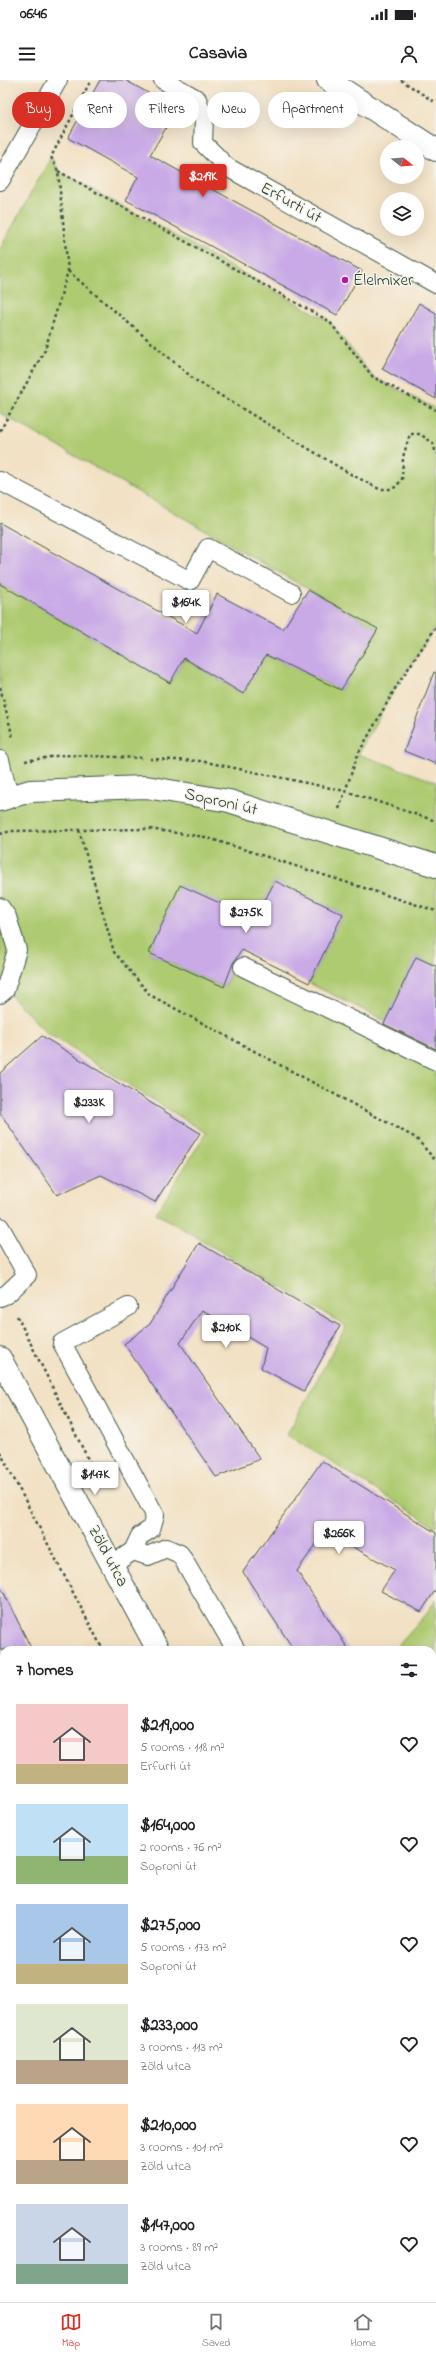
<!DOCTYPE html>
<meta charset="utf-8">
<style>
:root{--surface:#fff;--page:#f6f6f6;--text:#202124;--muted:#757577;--line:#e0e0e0;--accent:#d93025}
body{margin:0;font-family:"Indie Flower",sans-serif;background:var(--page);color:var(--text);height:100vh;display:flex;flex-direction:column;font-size:15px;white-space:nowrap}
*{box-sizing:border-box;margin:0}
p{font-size:13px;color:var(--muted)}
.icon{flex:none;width:22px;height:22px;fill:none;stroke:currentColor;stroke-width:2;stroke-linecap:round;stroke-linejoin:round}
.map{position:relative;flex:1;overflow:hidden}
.details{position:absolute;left:0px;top:1566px;width:436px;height:656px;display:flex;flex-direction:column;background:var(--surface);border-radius:12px 12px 0 0;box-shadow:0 4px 16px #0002}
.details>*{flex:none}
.banner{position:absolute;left:12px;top:12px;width:412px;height:36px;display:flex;gap:8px}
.needle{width:26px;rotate:107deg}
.buttons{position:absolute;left:380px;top:60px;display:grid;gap:8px}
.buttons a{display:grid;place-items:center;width:44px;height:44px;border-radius:50%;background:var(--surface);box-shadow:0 4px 16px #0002;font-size:20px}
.price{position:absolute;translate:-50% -34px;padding:0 9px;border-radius:4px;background:#fff;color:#222;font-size:13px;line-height:26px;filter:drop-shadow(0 1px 2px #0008)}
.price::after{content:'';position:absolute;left:50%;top:24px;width:12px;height:9px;margin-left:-6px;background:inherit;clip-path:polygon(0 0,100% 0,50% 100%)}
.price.on{background:var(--accent);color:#fff}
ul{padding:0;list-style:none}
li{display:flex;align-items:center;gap:12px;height:100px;padding:0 16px}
li span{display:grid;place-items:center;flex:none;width:112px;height:80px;border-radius:0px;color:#555}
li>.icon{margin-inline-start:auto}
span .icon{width:48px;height:48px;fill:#fffc;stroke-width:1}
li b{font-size:17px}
h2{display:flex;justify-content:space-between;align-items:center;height:48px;padding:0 16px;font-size:17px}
.pill{padding:0 14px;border-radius:18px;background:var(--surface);box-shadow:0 4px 16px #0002;font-size:14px;line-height:36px}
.pill.on{background:var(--accent);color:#fff}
.status{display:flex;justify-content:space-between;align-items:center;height:28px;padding:0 20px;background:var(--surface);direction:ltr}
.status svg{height:11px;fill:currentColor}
header{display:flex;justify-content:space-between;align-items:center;height:52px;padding:0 16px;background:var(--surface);font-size:18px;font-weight:800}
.menu{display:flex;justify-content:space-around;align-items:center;height:56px;border-top:1px solid var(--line);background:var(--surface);font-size:11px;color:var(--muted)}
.menu a{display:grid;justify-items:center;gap:2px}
.menu .on{color:var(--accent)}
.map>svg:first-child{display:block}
.built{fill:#cedafa}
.green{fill:#afcb72;stroke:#678453}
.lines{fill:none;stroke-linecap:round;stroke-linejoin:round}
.stream{stroke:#74aae2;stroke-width:9}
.building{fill:#c9aae7}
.lane-casing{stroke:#3f564a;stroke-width:20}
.street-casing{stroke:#3f564a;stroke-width:24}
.path{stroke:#3f564a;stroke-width:2.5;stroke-dasharray:3 3;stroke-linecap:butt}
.lane{stroke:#fff;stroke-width:18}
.street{stroke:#fff;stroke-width:22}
.poi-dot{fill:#b5179e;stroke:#f7f3e8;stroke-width:1.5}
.labels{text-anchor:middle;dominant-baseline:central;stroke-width:3;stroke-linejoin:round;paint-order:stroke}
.street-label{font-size:17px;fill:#1f3d34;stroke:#f7f3e8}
.poi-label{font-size:17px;fill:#1f3d34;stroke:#f7f3e8;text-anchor:start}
</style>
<div class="status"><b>06:46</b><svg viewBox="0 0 49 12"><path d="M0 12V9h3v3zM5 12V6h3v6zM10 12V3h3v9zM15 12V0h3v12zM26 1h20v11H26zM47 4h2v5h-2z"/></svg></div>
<header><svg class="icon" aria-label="menu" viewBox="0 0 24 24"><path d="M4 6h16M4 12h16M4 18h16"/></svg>Casavia<svg class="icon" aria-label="person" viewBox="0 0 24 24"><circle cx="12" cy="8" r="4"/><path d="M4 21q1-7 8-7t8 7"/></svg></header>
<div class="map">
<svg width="436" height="2222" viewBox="0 0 436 2222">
<rect width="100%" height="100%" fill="#f7f3e8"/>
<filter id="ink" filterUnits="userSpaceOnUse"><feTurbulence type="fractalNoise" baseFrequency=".025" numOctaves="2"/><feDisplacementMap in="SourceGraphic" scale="8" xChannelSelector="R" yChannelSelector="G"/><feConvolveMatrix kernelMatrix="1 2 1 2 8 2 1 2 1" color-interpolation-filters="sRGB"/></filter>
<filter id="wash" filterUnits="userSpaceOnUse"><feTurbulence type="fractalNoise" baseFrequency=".012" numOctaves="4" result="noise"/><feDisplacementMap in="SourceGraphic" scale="16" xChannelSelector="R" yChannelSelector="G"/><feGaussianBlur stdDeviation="0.9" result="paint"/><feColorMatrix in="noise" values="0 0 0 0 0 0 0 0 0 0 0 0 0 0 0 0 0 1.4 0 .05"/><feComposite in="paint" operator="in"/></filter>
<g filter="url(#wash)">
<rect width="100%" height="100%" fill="#f2e1c4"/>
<!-- built -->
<path class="built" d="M372 2218H402L405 2222H366Z"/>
<!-- green -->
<g class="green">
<path d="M51 77 58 91 329 241 373 297 436 329V547L396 607 358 674 436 702V886L416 877 386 941 309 903 343 834 275 801 255 839 180 805 149 873 224 907 235 883 436 981V1447L287 1355 346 1246 156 1133 206 1053 47 953 5 910 0 914V504L170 603 184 579 243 614 266 575 341 610 378 549 0 333V169Z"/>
<path d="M436 1519V1826L432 1824V1570H394L425 1536Z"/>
</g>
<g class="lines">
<!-- stream -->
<path class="stream" d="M432 1663 436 1660"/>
</g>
<g id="blocks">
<!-- building -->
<g class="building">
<path d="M100 0H125L177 29 150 75 362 191 337 235 126 120 138 97 68 58Z"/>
<path d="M419 223 436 233V319L382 289Z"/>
<path d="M0 443 197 553 217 514 283 549 308 510 378 549 341 610 266 575 243 614 184 578 170 603 0 504Z"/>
<path d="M434 592 436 593V684L404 671Z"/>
<path d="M275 801 343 834 309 903 242 870 233 883 224 907 149 873 180 805 255 839Z"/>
<path d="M416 877 436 886V969L384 944Z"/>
<path d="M42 956 200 1053 155 1122 101 1095 57 1115 0 1033V993Z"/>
<path d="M199 1163 340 1246 304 1311 261 1288 266 1268 202 1230 180 1263 260 1379 216 1397 124 1264 150 1244Z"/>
<path d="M322 1381 436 1453V1509L421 1532 381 1511 395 1490 325 1452 297 1491 349 1570H294L243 1492Z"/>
<path d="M0 1505 32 1570H0Z"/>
</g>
</g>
</g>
<g filter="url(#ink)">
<use href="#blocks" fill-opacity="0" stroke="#3f564a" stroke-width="1"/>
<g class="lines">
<defs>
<g id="lane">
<path d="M163 0 197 19 204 39 203 63 227 87 436 204"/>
<path d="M0 101 58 0"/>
<path d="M0 401 190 501 208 468 291 513"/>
<path d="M0 680 9 717"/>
<path d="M0 827 7 837 17 870 5 910 0 914"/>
<path d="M243 887 436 981"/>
<path d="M0 1147 27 1195 7 1214 0 1217"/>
<path d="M133 1471 148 1476 166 1468 180 1474 236 1570"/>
<path d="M113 1484 133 1471 140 1456 151 1449 155 1435 62 1263 128 1227"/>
<path d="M432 1973 436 1975"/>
</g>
<g id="street">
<path d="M328 0 436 70"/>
<path d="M0 720 30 711 146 707 229 721 436 786"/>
<path d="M0 1278 158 1570"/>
<path d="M432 2096 436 2104"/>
<path d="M0 2102 4 2101"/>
</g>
</defs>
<!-- lane casing -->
<use href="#lane" class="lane-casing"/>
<!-- street casing -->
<use href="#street" class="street-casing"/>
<!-- path -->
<g class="path">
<path d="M401 0 436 23"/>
<path d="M58 91 329 241 373 297 436 330"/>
<path d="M68 191 195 300 347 392 379 409H393L402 400 403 377 410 354H420L433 363 436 374"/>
<path d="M0 351 45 270 68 191 58 91 51 77 91 0"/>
<path d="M0 607 13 658"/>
<path d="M150 679 201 681 345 711 436 741"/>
<path d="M25 681 63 675 143 678"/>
<path d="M339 729 358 674 396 607 436 547"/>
<path d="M79 750 114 872 150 915 416 1058 436 1081"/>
<path d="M0 754 11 751 149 749 205 757 436 831"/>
<path d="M17 1236 91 1385"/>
<path d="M0 1372 103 1570"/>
<path d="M432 1788 436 1786"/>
<path d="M432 2012 436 2019"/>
<path d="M432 2193 436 2200"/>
</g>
<!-- lane -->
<use href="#lane" class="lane"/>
<!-- street -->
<use href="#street" class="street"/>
</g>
</g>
<!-- markers -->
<circle class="poi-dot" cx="345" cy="200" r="4"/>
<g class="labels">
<!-- street labels -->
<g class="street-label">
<text transform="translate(291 123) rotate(29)">Erfurti út</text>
<text transform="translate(221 722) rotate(13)">Soproni út</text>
<text transform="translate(108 1476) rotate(62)">Zöld utca</text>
</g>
<!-- poi labels -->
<g class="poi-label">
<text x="353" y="200">Élelmixer</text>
</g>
</g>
</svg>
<div class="buttons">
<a><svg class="needle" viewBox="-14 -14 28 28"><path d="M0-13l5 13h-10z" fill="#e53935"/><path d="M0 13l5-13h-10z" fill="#757577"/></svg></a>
<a><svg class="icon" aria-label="layers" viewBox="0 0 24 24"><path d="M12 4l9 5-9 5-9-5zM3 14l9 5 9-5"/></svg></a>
</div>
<b class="price on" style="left:203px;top:118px">$219K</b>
<b class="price" style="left:186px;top:544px">$164K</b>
<b class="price" style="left:246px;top:854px">$275K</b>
<b class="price" style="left:89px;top:1044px">$233K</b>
<b class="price" style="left:226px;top:1269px">$210K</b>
<b class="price" style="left:95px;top:1416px">$147K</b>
<b class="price" style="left:339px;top:1475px">$266K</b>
<div class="banner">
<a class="pill on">Buy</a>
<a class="pill">Rent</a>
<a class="pill">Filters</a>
<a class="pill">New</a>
<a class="pill">Apartment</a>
</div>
<section class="details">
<h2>7 homes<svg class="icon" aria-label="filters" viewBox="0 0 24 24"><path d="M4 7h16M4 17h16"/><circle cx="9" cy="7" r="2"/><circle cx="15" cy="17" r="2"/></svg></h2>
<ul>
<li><span style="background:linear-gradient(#f6c9c9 75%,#c2b280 0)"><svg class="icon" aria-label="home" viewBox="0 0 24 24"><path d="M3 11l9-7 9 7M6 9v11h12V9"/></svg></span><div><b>$219,000</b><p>5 rooms · 118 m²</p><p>Erfurti út</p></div><svg class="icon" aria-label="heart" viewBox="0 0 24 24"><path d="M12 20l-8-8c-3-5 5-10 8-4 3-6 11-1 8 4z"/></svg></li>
<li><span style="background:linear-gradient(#bfe0f5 65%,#8fb573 0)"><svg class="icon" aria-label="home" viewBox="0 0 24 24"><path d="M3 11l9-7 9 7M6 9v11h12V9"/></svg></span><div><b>$164,000</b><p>2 rooms · 76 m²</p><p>Soproni út</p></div><svg class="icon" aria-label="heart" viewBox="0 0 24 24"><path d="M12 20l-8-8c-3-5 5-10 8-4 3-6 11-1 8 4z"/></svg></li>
<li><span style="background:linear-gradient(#a9c7e8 75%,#c2b280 0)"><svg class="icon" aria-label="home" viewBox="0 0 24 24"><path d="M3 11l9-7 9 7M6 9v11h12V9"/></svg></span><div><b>$275,000</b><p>5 rooms · 173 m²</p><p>Soproni út</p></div><svg class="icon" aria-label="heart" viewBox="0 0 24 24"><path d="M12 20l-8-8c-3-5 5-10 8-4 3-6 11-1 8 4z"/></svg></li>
<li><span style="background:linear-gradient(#dfe7d0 70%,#b9a48a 0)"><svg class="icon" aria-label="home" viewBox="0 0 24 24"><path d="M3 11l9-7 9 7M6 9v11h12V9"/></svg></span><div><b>$233,000</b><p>3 rooms · 113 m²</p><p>Zöld utca</p></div><svg class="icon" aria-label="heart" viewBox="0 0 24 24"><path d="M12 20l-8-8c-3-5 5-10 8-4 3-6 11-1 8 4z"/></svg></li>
<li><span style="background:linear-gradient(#ffd9b3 70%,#b9a48a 0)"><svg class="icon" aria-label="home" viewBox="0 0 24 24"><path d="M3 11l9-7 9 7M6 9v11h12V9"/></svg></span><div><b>$210,000</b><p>3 rooms · 101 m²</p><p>Zöld utca</p></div><svg class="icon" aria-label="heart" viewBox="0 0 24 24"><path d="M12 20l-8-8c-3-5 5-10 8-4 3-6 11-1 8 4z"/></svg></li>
<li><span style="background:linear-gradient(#c9d6e8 75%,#7fa58c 0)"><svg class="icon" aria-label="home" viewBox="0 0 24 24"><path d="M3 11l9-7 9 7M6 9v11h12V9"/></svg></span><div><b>$147,000</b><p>3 rooms · 89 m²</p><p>Zöld utca</p></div><svg class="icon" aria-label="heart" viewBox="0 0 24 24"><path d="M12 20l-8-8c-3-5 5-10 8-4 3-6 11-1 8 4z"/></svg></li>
</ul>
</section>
</div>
<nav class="menu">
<a class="on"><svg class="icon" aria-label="map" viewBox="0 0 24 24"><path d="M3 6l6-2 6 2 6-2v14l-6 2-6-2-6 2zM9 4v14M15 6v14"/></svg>Map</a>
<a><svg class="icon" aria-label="saved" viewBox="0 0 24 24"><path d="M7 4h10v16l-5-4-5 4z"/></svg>Saved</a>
<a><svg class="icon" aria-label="home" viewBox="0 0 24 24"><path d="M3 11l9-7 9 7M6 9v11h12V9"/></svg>Home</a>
</nav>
